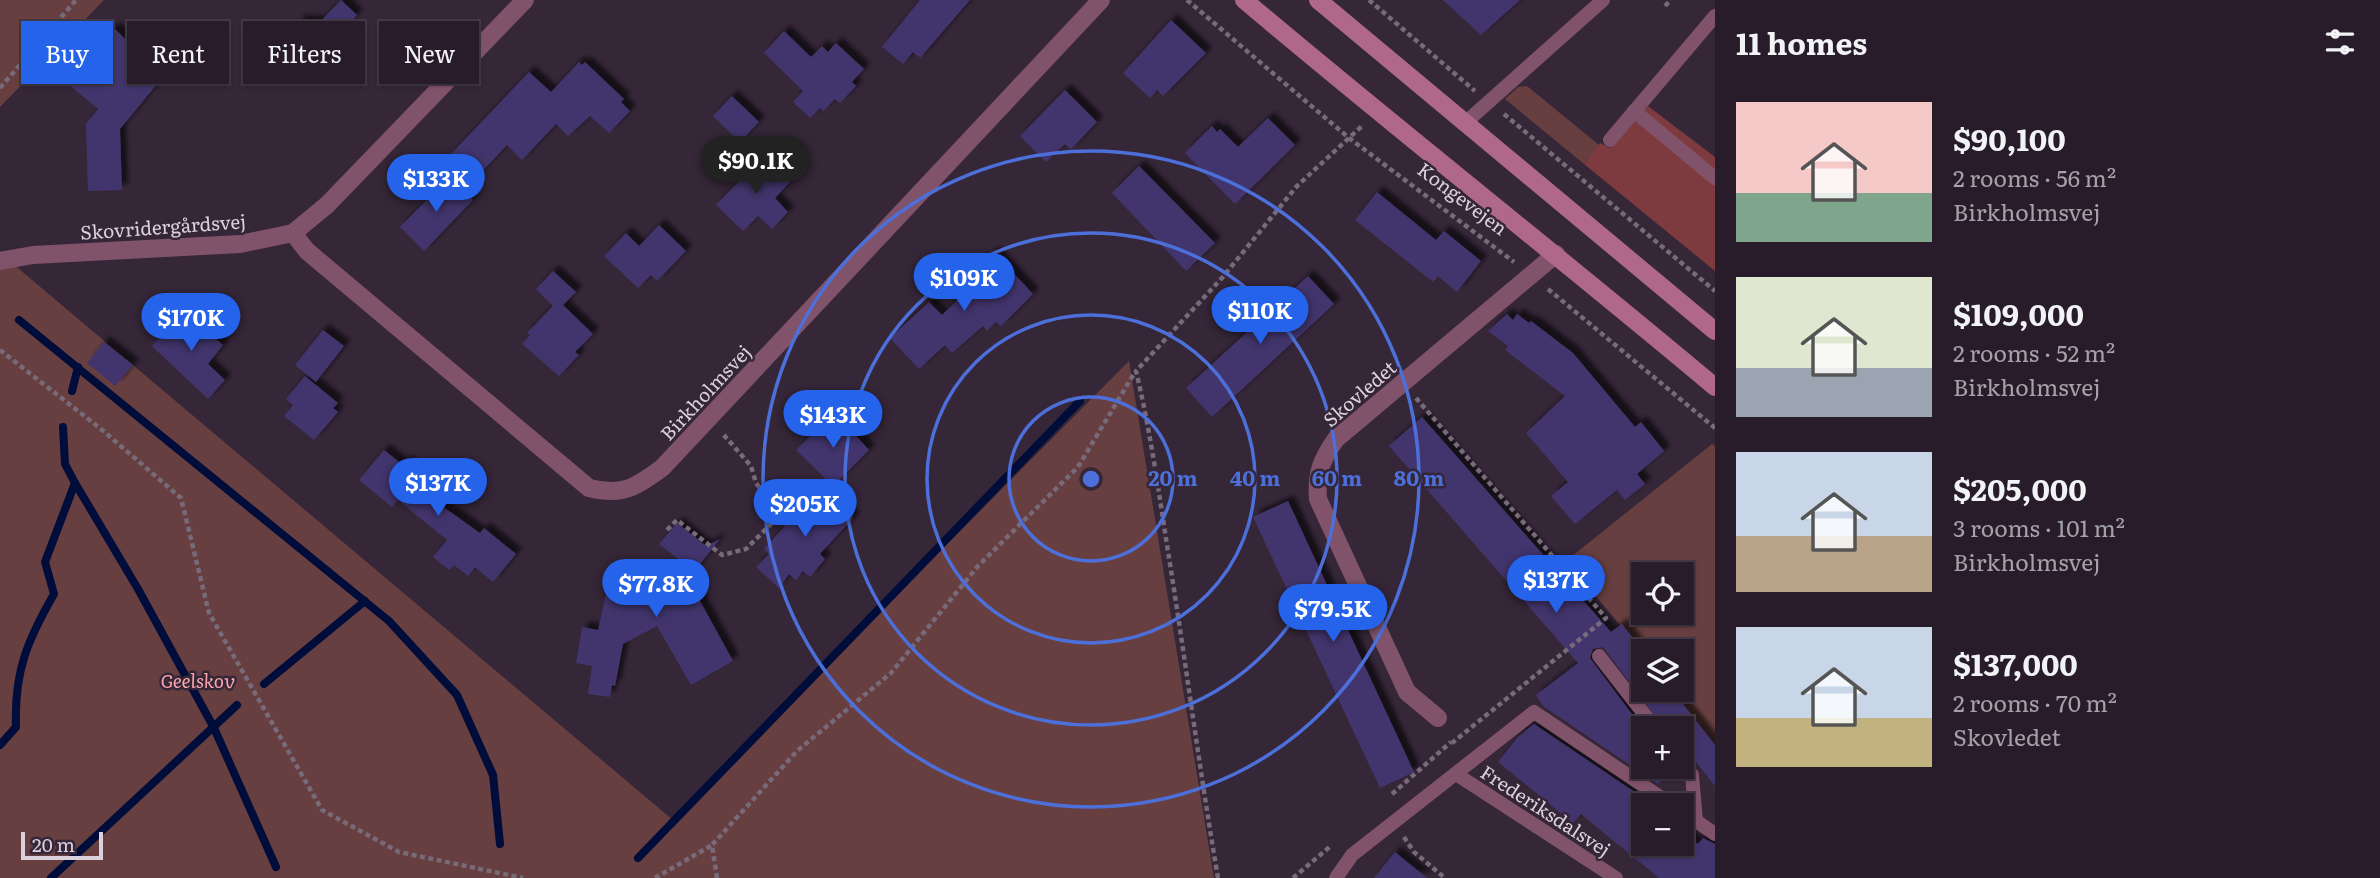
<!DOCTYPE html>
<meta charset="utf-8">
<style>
:root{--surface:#281c2a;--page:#302532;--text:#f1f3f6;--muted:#a5a1a8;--line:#443a47;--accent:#2563eb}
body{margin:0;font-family:Literata,serif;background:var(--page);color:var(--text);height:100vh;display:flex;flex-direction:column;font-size:26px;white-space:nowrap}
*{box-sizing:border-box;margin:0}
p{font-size:23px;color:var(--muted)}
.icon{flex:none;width:38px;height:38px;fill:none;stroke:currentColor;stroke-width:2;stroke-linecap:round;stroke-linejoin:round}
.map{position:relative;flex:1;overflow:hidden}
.side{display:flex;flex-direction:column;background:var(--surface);width:665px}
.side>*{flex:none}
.guide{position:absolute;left:21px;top:21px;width:665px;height:63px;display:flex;gap:14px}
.buttons{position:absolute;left:1631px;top:562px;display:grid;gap:14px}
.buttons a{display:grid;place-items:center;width:63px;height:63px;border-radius:0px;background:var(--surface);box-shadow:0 2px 5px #0004,0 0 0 2px var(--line);font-size:35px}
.scale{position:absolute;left:21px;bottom:18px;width:82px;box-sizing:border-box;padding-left:7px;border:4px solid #dbd1dd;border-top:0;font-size:19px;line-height:24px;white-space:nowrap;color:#dbd1dd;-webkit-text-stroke:5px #352638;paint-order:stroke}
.price{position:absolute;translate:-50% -60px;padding:0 16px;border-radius:24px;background:var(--accent);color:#fff;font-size:23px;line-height:46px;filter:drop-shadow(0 2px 4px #0008)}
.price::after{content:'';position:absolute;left:50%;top:42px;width:21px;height:16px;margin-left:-10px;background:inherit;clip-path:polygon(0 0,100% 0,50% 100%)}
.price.selected{background:#222;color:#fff}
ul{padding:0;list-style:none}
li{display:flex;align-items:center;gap:21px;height:175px;padding:0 21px}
li span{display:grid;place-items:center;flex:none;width:196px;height:140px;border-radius:0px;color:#555}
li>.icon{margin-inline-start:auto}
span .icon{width:84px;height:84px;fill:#fffc;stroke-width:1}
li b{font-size:30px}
h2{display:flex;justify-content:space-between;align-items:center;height:84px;padding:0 21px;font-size:30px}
.chip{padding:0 24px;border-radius:0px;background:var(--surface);box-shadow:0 2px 5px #0004,0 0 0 2px var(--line);font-size:24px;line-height:63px}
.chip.selected{background:var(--accent);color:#fff}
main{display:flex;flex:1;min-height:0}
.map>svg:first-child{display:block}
.green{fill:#683f40;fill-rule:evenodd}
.forest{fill:#7d3b3f}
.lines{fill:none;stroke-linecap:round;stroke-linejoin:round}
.stream{stroke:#000c3a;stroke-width:8}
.building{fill:#42366d;filter:url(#shadow)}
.path{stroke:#776a79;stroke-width:4.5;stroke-dasharray:5 3.5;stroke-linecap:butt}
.service{stroke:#81536a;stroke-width:14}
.minor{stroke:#81536a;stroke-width:18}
.secondary{stroke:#af678c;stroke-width:18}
.ring{fill:none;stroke:#4c6fd9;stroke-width:3.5}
.labels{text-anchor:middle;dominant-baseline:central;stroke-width:5;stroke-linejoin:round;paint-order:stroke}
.street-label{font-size:19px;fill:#dbd1dd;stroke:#352638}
.park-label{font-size:19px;font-style:italic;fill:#f9a7aa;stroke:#352638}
.centre{fill:#4c6fd9;stroke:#352638;stroke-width:3.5}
.ring-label{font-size:21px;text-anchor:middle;font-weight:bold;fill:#4c6fd9;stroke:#352638;stroke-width:5;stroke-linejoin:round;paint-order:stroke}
</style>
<main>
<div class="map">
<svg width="1715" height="878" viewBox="0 0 1715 878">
<defs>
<filter id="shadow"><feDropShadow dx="6" dy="-6" stdDeviation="2" flood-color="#0009"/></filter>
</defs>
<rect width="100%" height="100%" fill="#352638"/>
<!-- green -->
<g class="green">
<path d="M0 0H104L0 107Z"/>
<path d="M1527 86 1599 145 1584 164 1505 99 1518 87Z"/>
<path d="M0 253 673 820 1129 361 1214 878H0Z"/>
<path d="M1712 444 1715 446V745L1672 690H1682V651L1643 652 1566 561ZM1643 574H1682V612H1643Z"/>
</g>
<!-- forest -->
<path class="forest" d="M1648 106 1715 157V271L1584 164 1600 143 1610 148Z"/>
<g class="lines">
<!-- stream -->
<g class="stream">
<path d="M19 320 389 621 457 695 493 775 500 844"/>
<path d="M72 391 78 367"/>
<path d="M75 483 138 589 214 728 276 867"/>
<path d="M264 684 365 601"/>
<path d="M0 745 16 727C14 672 27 641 54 594L45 562 75 483 65 464 63 427"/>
<path d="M638 858 1080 401"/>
<path d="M51 878 237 705"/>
</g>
</g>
<!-- building -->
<g class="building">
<path d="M341 0 357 15 346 27 352 32 347 36 354 44 327 71 324 68 318 75 294 51 299 46 294 41V30L299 21 320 22Z"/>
<path d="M920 0H970L920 58 913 52 903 64 882 47Z"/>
<path d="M1443 0H1520L1481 35Z"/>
<path d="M1171 20 1206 53 1163 96 1157 90 1150 98 1123 73Z"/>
<path d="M114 28 137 51 149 36 177 60 120 129 122 190 88 191 86 124 98 109 64 80Z"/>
<path d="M784 31 811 57 822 46 828 52 836 43 864 69 852 82 856 86 840 103 835 99 823 111 820 108 810 118 793 102 803 91 764 53Z"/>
<path d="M579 62 582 65 585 62 624 99 621 102 630 111 609 133 590 116 568 136 556 124 522 160 507 145 475 179 450 155 529 72 551 92Z"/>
<path d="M1065 90 1097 122 1071 149 1065 144 1046 162 1020 136Z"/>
<path d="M732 96 759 122 740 142 713 116Z"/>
<path d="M1268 118 1295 145 1235 204 1185 153 1212 126 1217 132 1220 129 1238 147Z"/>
<path d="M764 155 791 181 775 198 788 212 772 229 758 216 743 231 716 205Z"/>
<path d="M1139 166 1215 243 1186 271 1112 193Z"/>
<path d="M449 177 473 200 424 251 400 227Z"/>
<path d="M1377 192 1436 240 1444 231 1481 261 1457 292 1438 276 1433 282 1355 220Z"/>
<path d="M659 225 686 251 657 281 651 275 638 288 604 256 626 233 639 246Z"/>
<path d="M994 252 1033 294 1001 326 996 322 987 331 983 326 952 353 945 345 919 369 890 338 929 302 942 315 980 278 973 271Z"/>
<path d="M553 271 576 292 563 305 593 334 575 352 579 355 559 376 522 344 530 335 527 333 553 306 536 289Z"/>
<path d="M1308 276 1334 304 1212 417 1186 388Z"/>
<path d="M1507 314 1513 320 1517 314 1529 323 1531 321 1573 353 1635 427 1641 422 1664 451 1637 474 1645 484 1625 500 1617 490 1575 524 1551 496 1568 482 1526 433 1565 396 1505 350 1508 346 1488 331Z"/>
<path d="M172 317H191L223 345 208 364 225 380 208 399 152 346 172 324Z"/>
<path d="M323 330 344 346 316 382 295 365Z"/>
<path d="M104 342 133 365 115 386 87 363Z"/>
<path d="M305 376 338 403 333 408 338 412 314 440 284 416 293 405 286 399Z"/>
<path d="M837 415 869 450 833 486 796 450 827 419 830 422Z"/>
<path d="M1422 417 1611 632 1622 624 1643 652V690H1672L1715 745V786L1693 758 1682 752V728H1664L1603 647 1593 649 1590 658 1643 729V766H1674L1676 770 1658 784 1543 706 1536 695 1578 663 1389 446Z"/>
<path d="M384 450 403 465 406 461 438 487 440 490 432 499 480 533 484 528 516 554 493 582 475 567 468 576 454 565 449 570 433 557 447 540 398 500 392 507 359 480Z"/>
<path d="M821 486 853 518 820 554 825 559 810 577 803 571 796 580 789 574 779 588 756 567 769 554 764 549Z"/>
<path d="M1288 501 1414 772 1380 788 1253 517Z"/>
<path d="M677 523 706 546 720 539 688 579 733 661 691 685 657 626 623 644 615 686 612 685 610 697 588 694 592 666 576 663 582 627 598 630 609 580 632 586 679 560 659 544Z"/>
<path d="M1534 724 1642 797 1650 805H1643V844H1682V831L1698 844 1703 838 1715 844V878H1659L1581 814 1573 823 1498 762 1518 737Z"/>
<path d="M1395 852 1427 878H1374Z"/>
</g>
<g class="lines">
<!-- path -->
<g class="path">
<path d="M1187 0 1349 138 1514 262"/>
<path d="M1369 0 1475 91"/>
<path d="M1665 6 1671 0"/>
<path d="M0 88 76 0"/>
<path d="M1504 114 1715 291"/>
<path d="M1548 289 1715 428"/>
<path d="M0 350 101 429 181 498 209 613 322 810 399 852 523 878"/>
<path d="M1416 398 1606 618 1452 743"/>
<path d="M667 530 677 520 722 555 746 549 780 515 756 483 751 466 723 434"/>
<path d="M1392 794 1451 742"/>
<path d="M1404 837 1414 852 1445 878"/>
<path d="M655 878 712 845"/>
<path d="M717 878 712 845 797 751 891 673 978 566 1078 467 1135 372"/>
<path d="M1218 878C1199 767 1185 656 1167 545 1158 487 1150 429 1136 371L1222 278 1297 186 1363 125"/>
<path d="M1293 878 1332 845"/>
</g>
<!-- service -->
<g class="service">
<path d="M1634 111 1715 178"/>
<path d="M1465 123 1603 0"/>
<path d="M1610 140 1715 16"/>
<path d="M1599 656 1655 728"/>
<path d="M1682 762 1692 775 1696 821"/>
<path d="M1456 774 1616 878"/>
<path d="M1682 811 1715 834"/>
<path d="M1336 878 1352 855 1534 712 1672 805"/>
</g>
<!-- minor -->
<g class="minor">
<path d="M293 233 307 251 589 488C622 496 635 488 662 468L1101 0"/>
<path d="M0 261 33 255 240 244 293 233 327 205 525 0"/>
<path d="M1438 718 1407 692 1318 499C1316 474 1321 460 1336 439L1556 254"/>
</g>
<!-- secondary -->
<g class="secondary">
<path d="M1244 0C1399 131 1559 256 1715 387"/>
<path d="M1318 0 1715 331"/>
</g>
</g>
<!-- distance rings -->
<g class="ring">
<circle cx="1091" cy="479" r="82"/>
<circle cx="1091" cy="479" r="164"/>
<circle cx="1091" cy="479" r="246"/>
<circle cx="1091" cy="479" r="328"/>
</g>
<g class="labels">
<!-- street labels -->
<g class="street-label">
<text transform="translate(1463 198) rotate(37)">Kongevejen</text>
<text transform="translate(163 226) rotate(-4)">Skovridergårdsvej</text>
<text transform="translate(705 392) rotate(-47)">Birkholmsvej</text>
<text transform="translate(1359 393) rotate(-41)">Skovledet</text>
<text transform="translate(1546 810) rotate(33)">Frederiksdalsvej</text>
</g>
<!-- park labels -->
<g class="park-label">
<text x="198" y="680">Geelskov</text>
</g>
</g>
<circle cx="1091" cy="479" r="10" class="centre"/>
<g class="ring-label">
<text x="1173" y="486">20 m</text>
<text x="1255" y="486">40 m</text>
<text x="1337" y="486">60 m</text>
<text x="1419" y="486">80 m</text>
</g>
</svg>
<div class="buttons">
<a><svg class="icon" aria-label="locate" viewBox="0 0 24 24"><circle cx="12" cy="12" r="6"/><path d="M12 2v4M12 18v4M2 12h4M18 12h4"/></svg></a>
<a><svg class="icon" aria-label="layers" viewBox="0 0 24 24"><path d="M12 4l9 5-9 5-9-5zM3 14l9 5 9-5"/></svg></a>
<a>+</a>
<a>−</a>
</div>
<div class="scale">20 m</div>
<b class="price selected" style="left:756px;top:196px">$90.1K</b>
<b class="price" style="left:436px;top:214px">$133K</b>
<b class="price" style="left:964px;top:313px">$109K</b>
<b class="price" style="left:1260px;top:346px">$110K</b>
<b class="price" style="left:191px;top:353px">$170K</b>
<b class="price" style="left:833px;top:450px">$143K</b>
<b class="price" style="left:438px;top:518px">$137K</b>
<b class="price" style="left:805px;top:539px">$205K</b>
<b class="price" style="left:1556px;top:615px">$137K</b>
<b class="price" style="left:656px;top:619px">$77.8K</b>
<b class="price" style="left:1333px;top:644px">$79.5K</b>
<div class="guide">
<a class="chip selected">Buy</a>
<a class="chip">Rent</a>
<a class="chip">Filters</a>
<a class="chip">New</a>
</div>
</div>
<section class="side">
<h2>11 homes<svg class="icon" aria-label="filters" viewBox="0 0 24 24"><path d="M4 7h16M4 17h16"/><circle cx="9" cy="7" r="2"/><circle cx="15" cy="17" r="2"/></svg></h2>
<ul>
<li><span style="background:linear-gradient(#f6c9c9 65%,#7fa58c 0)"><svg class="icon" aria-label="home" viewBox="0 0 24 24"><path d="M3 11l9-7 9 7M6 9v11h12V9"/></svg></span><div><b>$90,100</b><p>2 rooms · 56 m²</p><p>Birkholmsvej</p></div></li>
<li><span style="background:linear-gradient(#dfe7d0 65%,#9aa5b1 0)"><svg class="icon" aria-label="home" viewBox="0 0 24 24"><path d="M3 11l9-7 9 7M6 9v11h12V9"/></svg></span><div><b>$109,000</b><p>2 rooms · 52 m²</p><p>Birkholmsvej</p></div></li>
<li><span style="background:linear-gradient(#c9d6e8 60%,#b9a48a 0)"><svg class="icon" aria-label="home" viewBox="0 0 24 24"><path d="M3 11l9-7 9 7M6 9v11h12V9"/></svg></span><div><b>$205,000</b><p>3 rooms · 101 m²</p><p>Birkholmsvej</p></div></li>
<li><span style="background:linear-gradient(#c9d6e8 65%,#c2b280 0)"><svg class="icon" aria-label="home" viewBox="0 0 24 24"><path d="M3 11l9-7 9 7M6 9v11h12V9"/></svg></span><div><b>$137,000</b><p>2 rooms · 70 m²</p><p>Skovledet</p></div></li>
</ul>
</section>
</main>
